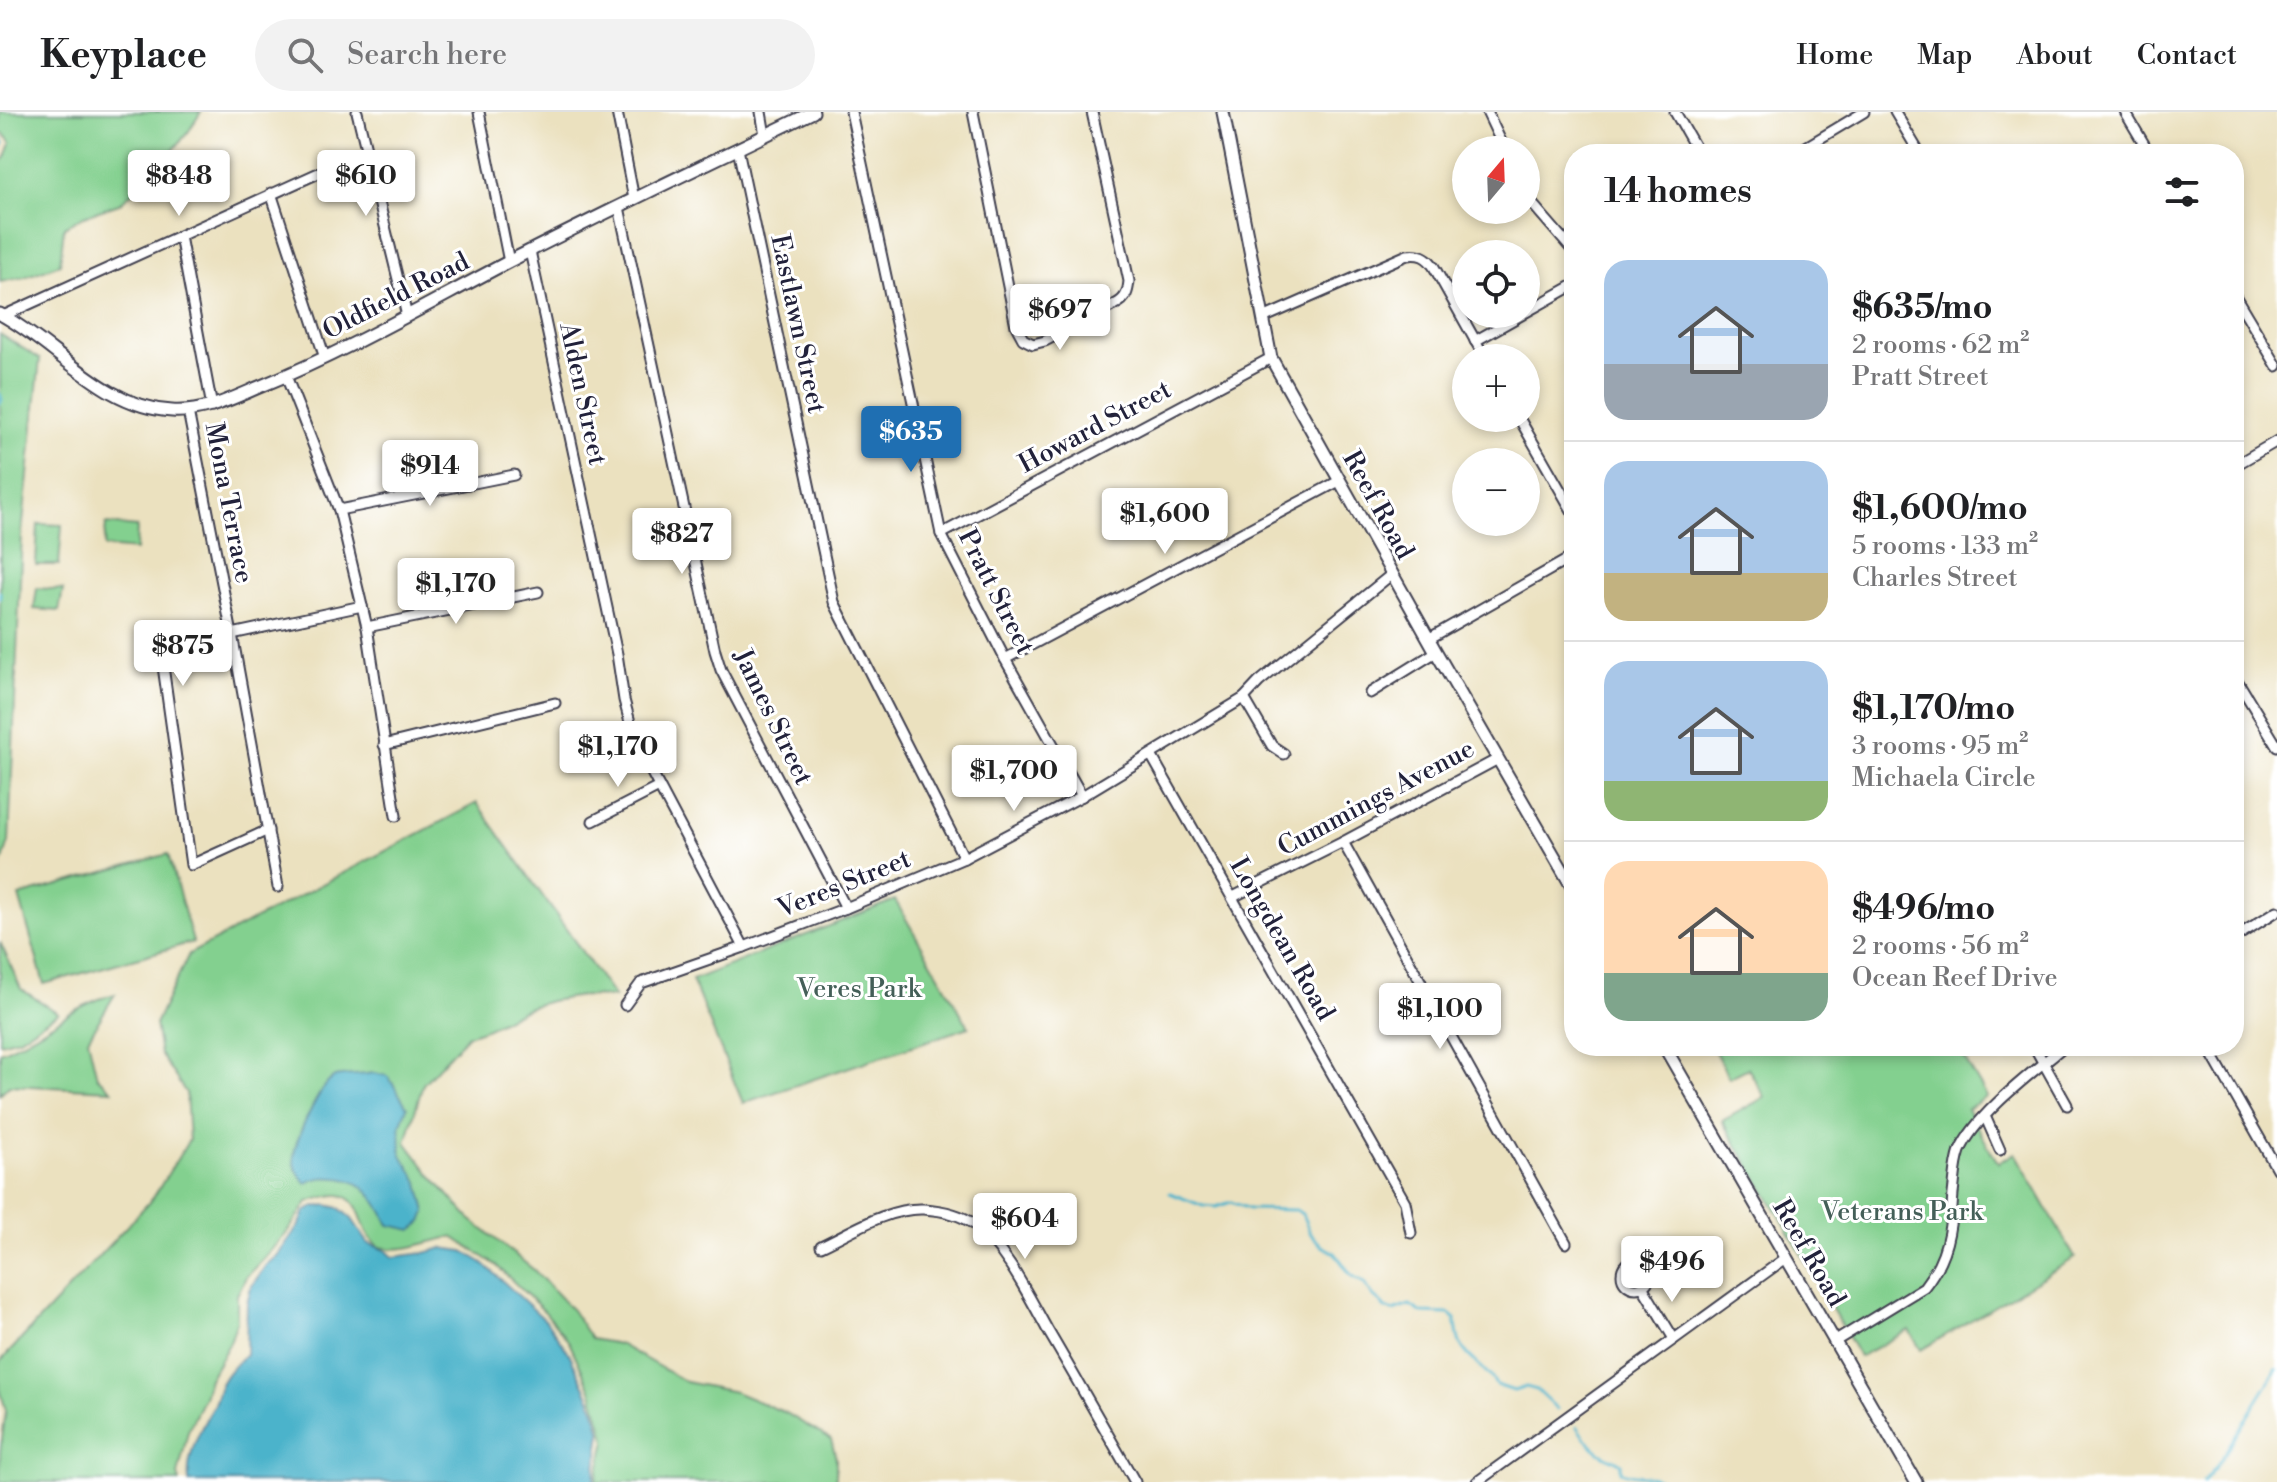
<!DOCTYPE html>
<meta charset="utf-8">
<style>
:root{--surface:#fff;--page:#f2f2f2;--text:#202124;--muted:#757577;--line:#e0e0e0;--accent:#1f6fb2}
body{margin:0;font-family:"Libre Bodoni",serif;background:var(--page);color:var(--text);height:100vh;display:flex;flex-direction:column;font-size:30px;white-space:nowrap}
*{box-sizing:border-box;margin:0}
p{font-size:26px;color:var(--muted)}
.icon{flex:none;width:44px;height:44px;fill:none;stroke:currentColor;stroke-width:2;stroke-linecap:round;stroke-linejoin:round}
.map{position:relative;flex:1;overflow:hidden}
.side{position:absolute;left:1564px;top:32px;width:680px;height:912px;display:flex;flex-direction:column;background:var(--surface);border-radius:32px;box-shadow:0 4px 12px #0003}
.side>*{flex:none}
.needle{width:52px;rotate:19deg}
.fabs{position:absolute;left:1452px;top:24px;display:grid;gap:16px}
.fabs a{display:grid;place-items:center;width:88px;height:88px;border-radius:50%;background:var(--surface);box-shadow:0 4px 12px #0003;font-size:40px}
.price{position:absolute;translate:-50% -68px;padding:0 18px;border-radius:8px;background:#fff;color:#222;font-size:26px;line-height:52px;filter:drop-shadow(0 2px 4px #0008)}
.price::after{content:'';position:absolute;left:50%;top:48px;width:24px;height:18px;margin-left:-12px;background:inherit;clip-path:polygon(0 0,100% 0,50% 100%)}
.price.current{background:var(--accent);color:#fff}
ul{padding:0;list-style:none}
li{display:flex;align-items:center;gap:24px;height:200px;padding:0 40px}
li+li{border-top:2px solid var(--line)}
li span{display:grid;place-items:center;flex:none;width:224px;height:160px;border-radius:24px;color:#555}
li>.icon{margin-inline-start:auto}
span .icon{width:96px;height:96px;fill:#fffc;stroke-width:1}
li b{font-size:34px}
h2{display:flex;justify-content:space-between;align-items:center;height:96px;padding:0 40px;font-size:34px}
header{display:flex;align-items:center;gap:48px;box-sizing:border-box;height:112px;padding:0 40px;background:var(--surface);border-bottom:2px solid var(--line)}
header strong{font-size:38px}
nav{display:flex;gap:44px;margin-inline-start:auto;font-size:28px}
.search{width:560px;height:72px;background:var(--page);display:flex;align-items:center;gap:20px;box-sizing:border-box;padding:0 28px;border-radius:44px;color:var(--muted);font-size:30px}
.map>svg:first-child{display:block}
.green{fill:#83d08f;stroke:#527965;stroke-width:2}
.water{fill:#4cb3cb;stroke:#376a83;stroke-width:2}
.lines{fill:none;stroke-linecap:round;stroke-linejoin:round}
.stream{stroke:#4cb3cb;stroke-width:3}
.minor-casing{stroke:#403f4f;stroke-width:13}
.tertiary-casing{stroke:#403f4f;stroke-width:15}
.minor{stroke:#fff;stroke-width:9}
.tertiary{stroke:#fff;stroke-width:11}
.labels{text-anchor:middle;dominant-baseline:central;stroke-width:6;stroke-linejoin:round;paint-order:stroke}
.street-label{font-size:26px;fill:#22223b;stroke:#fff}
.park-label{font-size:26px;fill:#445f58;stroke:#fff}
</style>
<header>
<strong>Keyplace</strong>
<div class="search"><svg class="icon" aria-label="search" viewBox="0 0 24 24"><circle cx="10" cy="10" r="6"/><path d="M15 15l6 6"/></svg>Search here</div>
<nav><a>Home</a><a>Map</a><a>About</a><a>Contact</a></nav>
</header>
<div class="map">
<svg width="2277" height="1370" viewBox="0 0 2277 1370">
<rect width="100%" height="100%" fill="#fff"/>
<filter id="ink" filterUnits="userSpaceOnUse"><feTurbulence type="fractalNoise" baseFrequency=".0125" numOctaves="2"/><feDisplacementMap in="SourceGraphic" scale="16" xChannelSelector="R" yChannelSelector="G"/><feConvolveMatrix kernelMatrix="1 2 1 2 8 2 1 2 1" color-interpolation-filters="sRGB"/></filter>
<filter id="wash" filterUnits="userSpaceOnUse"><feTurbulence type="fractalNoise" baseFrequency=".006" numOctaves="4" result="noise"/><feDisplacementMap in="SourceGraphic" scale="32" xChannelSelector="R" yChannelSelector="G"/><feGaussianBlur stdDeviation="1.8" result="paint"/><feColorMatrix in="noise" values="0 0 0 0 0 0 0 0 0 0 0 0 0 0 0 0 0 1.4 0 .05"/><feComposite in="paint" operator="in"/></filter>
<g filter="url(#wash)">
<rect width="100%" height="100%" fill="#ebe1bf"/>
<!-- green -->
<g class="green">
<path d="M0 0H201L189 19 155 61 119 92 84 104 64 115 60 152 25 165 0 170V52L6 45 11 31 3 21 0 23Z"/>
<path d="M0 222 40 247 22 421 9 730 0 757Z"/>
<path d="M38 412 62 413 59 453H36Z"/>
<path d="M106 412 137 415 136 438 104 435Z"/>
<path d="M37 476 63 478 59 499 34 497Z"/>
<path d="M477 691 614 885 581 884 550 889 527 896 488 916 468 923 423 972 406 1030 434 1067 469 1106 534 1158 572 1198 591 1227 619 1232 686 1270 735 1280 786 1301 831 1328 836 1346V1370H596L606 1329 592 1280 569 1230 545 1200 496 1153 453 1125C431 1128 407 1140 385 1136 357 1131 368 1086 339 1083 330 1082 318 1087 308 1090L286 1122 246 1165 237 1183V1209L230 1230 209 1267 204 1285 188 1319 178 1363 180 1370H0V1340L6 1299 0 1277V1250L153 1086 189 1028 186 981 160 942 155 912 189 842Z"/>
<path d="M168 742 193 830 44 872 19 784Z"/>
<path d="M895 788 969 915 743 991 692 868Z"/>
<path d="M0 830 21 877 58 901 19 926 0 931Z"/>
<path d="M115 882 88 927 97 965 112 978 9 973 0 982V940C40 925 73 892 115 882Z"/>
<path d="M1712 934H1957L1987 985 1967 997 1998 1051 2015 1041 2075 1146 1921 1238 1909 1218 1859 1245 1780 1104 1722 1009 1765 985 1748 956 1729 966Z"/>
</g>
<!-- water -->
<g class="water">
<path d="M373 961 388 964 407 995 400 1014 401 1042 419 1071 426 1100 422 1110 412 1118 389 1113C378 1089 365 1067 336 1066 324 1065 317 1065 306 1071 298 1063 293 1054 294 1043 296 1026 320 972 335 965 341 963 365 963 373 961Z"/>
<path d="M327 1093 339 1096 352 1107 368 1131 387 1139 393 1145 424 1141 443 1136 463 1139 483 1151 546 1209 569 1241 594 1295 601 1321 594 1370H189C186 1342 200 1318 213 1294 217 1286 218 1277 222 1270 228 1259 237 1250 246 1242L247 1191 251 1175 266 1153 277 1144 300 1112 305 1100 314 1095Z"/>
</g>
<g class="lines">
<!-- stream -->
<g class="stream">
<path d="M0 24 4 31 0 38"/>
<path d="M0 282 2 288 0 291"/>
<path d="M0 480V486"/>
<path d="M1170 1081 1203 1094 1216 1095 1231 1090 1249 1097 1296 1098 1302 1102 1310 1121 1322 1134 1335 1141 1351 1163 1364 1171 1373 1184 1382 1192 1385 1196 1393 1199 1410 1193 1422 1201 1449 1202 1455 1207C1457 1215 1457 1226 1461 1233 1469 1249 1489 1257 1496 1273L1514 1279 1526 1275 1537 1278 1557 1297"/>
<path d="M1577 1315C1585 1327 1594 1339 1608 1345 1612 1347 1617 1349 1621 1352V1359C1635 1366 1650 1361 1662 1370"/>
<path d="M2203 1370 2216 1355 2277 1257"/>
</g>
</g>
</g>
<g filter="url(#ink)">
<g class="lines">
<defs>
<g id="minor">
<path d="M357 0 407 204"/>
<path d="M479 0 509 150"/>
<path d="M617 0 634 87"/>
<path d="M761 0 765 23"/>
<path d="M851 0 941 422 1005 547 1082 684"/>
<path d="M973 0 1016 214 1023 227 1033 232 1045 229 1116 192C1126 187 1128 180 1129 169L1092 0"/>
<path d="M1487 0 1505 38"/>
<path d="M1675 0 1699 42"/>
<path d="M1895 0 1920 42"/>
<path d="M2125 0 2150 42"/>
<path d="M738 37 834 490 964 746"/>
<path d="M1794 42 1864 0"/>
<path d="M271 81 325 246"/>
<path d="M1526 82 1529 88 1574 140"/>
<path d="M619 95 715 539 721 558 846 796"/>
<path d="M180 124 212 295"/>
<path d="M530 139 617 542 624 588 635 629 744 835"/>
<path d="M2234 182 2277 254"/>
<path d="M1526 200 1574 173"/>
<path d="M3 204 367 39"/>
<path d="M1263 206 1407 143C1419 141 1427 144 1434 155L1485 246"/>
<path d="M1475 229 1523 202"/>
<path d="M286 264 339 398 367 515 396 704"/>
<path d="M188 299 232 522 278 775"/>
<path d="M1519 306 1574 402"/>
<path d="M2234 354 2277 329"/>
<path d="M339 398 514 363"/>
<path d="M941 422 1271 246"/>
<path d="M367 515 538 480"/>
<path d="M1430 526 1574 444"/>
<path d="M1005 547 1339 369"/>
<path d="M2234 563 2277 634"/>
<path d="M1370 581 1436 540"/>
<path d="M1244 586 1272 634 1284 642"/>
<path d="M384 633 555 591"/>
<path d="M1151 643 1405 1090 1411 1121"/>
<path d="M593 709 659 675"/>
<path d="M268 718 191 753 162 547 167 536 362 494"/>
<path d="M1343 730 1566 1131"/>
<path d="M1233 785 1343 730 1498 647"/>
<path d="M2234 826 2277 799"/>
<path d="M625 893 641 871 744 835 846 796 964 746 1082 684 1244 586 1259 570 1392 462"/>
<path d="M2034 934 2067 993"/>
<path d="M2207 934 2277 1057"/>
<path d="M1985 1004 2000 1038"/>
<path d="M821 1134C853 1119 887 1096 923 1097 940 1098 961 1102 975 1113 1006 1137 1028 1183 1047 1217 1077 1268 1106 1319 1135 1370"/>
<circle cx="1636" cy="1162" r="14"/>
<path d="M1642 1174 1674 1227"/>
<path d="M1834 1230 1924 1175C1947 1146 1951 1118 1953 1082 1955 1068 1955 1053 1960 1039 1975 1003 2033 960 2064 934"/>
<path d="M1477 1370 1786 1146"/>
</g>
<g id="tertiary">
<path d="M1223 0 1271 246 1436 540 1574 778"/>
<path d="M0 202C58 233 102 295 172 299 203 301 231 287 259 275 345 240 426 193 508 150 609 98 711 50 813 0"/>
<path d="M1664 934 1916 1370"/>
</g>
</defs>
<!-- minor casing -->
<use href="#minor" class="minor-casing"/>
<!-- tertiary casing -->
<use href="#tertiary" class="tertiary-casing"/>
<!-- minor -->
<use href="#minor" class="minor"/>
<!-- tertiary -->
<use href="#tertiary" class="tertiary"/>
</g>
</g>
<g class="labels">
<!-- street labels -->
<g class="street-label">
<text transform="translate(396 184) rotate(-27)">Oldfield Road</text>
<text transform="translate(798 212) rotate(78)">Eastlawn Street</text>
<text transform="translate(583 282) rotate(78)">Alden Street</text>
<text transform="translate(1095 315) rotate(-28)">Howard Street</text>
<text transform="translate(229 391) rotate(79)">Mona Terrace</text>
<text transform="translate(1378 393) rotate(61)">Reef Road</text>
<text transform="translate(996 480) rotate(63)">Pratt Street</text>
<text transform="translate(773 605) rotate(64)">James Street</text>
<text transform="translate(1376 686) rotate(-28)">Cummings Avenue</text>
<text transform="translate(844 772) rotate(-22)">Veres Street</text>
<text transform="translate(1282 827) rotate(60)">Longdean Road</text>
<text transform="translate(1809 1141) rotate(60)">Reef Road</text>
</g>
<!-- park labels -->
<g class="park-label">
<text x="859" y="877">Veres Park</text>
<text x="1902" y="1100">Veterans Park</text>
</g>
</g>
</svg>
<div class="fabs">
<a><svg class="needle" viewBox="-14 -14 28 28"><path d="M0-13l5 13h-10z" fill="#e53935"/><path d="M0 13l5-13h-10z" fill="#757577"/></svg></a>
<a><svg class="icon" aria-label="locate" viewBox="0 0 24 24"><circle cx="12" cy="12" r="6"/><path d="M12 2v4M12 18v4M2 12h4M18 12h4"/></svg></a>
<a>+</a>
<a>−</a>
</div>
<b class="price" style="left:179px;top:106px">$848</b>
<b class="price" style="left:366px;top:106px">$610</b>
<b class="price" style="left:1060px;top:240px">$697</b>
<b class="price current" style="left:911px;top:362px">$635</b>
<b class="price" style="left:430px;top:396px">$914</b>
<b class="price" style="left:1165px;top:444px">$1,600</b>
<b class="price" style="left:682px;top:464px">$827</b>
<b class="price" style="left:456px;top:514px">$1,170</b>
<b class="price" style="left:183px;top:576px">$875</b>
<b class="price" style="left:618px;top:677px">$1,170</b>
<b class="price" style="left:1014px;top:701px">$1,700</b>
<b class="price" style="left:1440px;top:939px">$1,100</b>
<b class="price" style="left:1025px;top:1149px">$604</b>
<b class="price" style="left:1672px;top:1192px">$496</b>
<section class="side">
<h2>14 homes<svg class="icon" aria-label="filters" viewBox="0 0 24 24"><path d="M4 7h16M4 17h16"/><circle cx="9" cy="7" r="2"/><circle cx="15" cy="17" r="2"/></svg></h2>
<ul>
<li><span style="background:linear-gradient(#a9c7e8 65%,#9aa5b1 0)"><svg class="icon" aria-label="home" viewBox="0 0 24 24"><path d="M3 11l9-7 9 7M6 9v11h12V9"/></svg></span><div><b>$635/mo</b><p>2 rooms · 62 m²</p><p>Pratt Street</p></div></li>
<li><span style="background:linear-gradient(#a9c7e8 70%,#c2b280 0)"><svg class="icon" aria-label="home" viewBox="0 0 24 24"><path d="M3 11l9-7 9 7M6 9v11h12V9"/></svg></span><div><b>$1,600/mo</b><p>5 rooms · 133 m²</p><p>Charles Street</p></div></li>
<li><span style="background:linear-gradient(#a9c7e8 75%,#8fb573 0)"><svg class="icon" aria-label="home" viewBox="0 0 24 24"><path d="M3 11l9-7 9 7M6 9v11h12V9"/></svg></span><div><b>$1,170/mo</b><p>3 rooms · 95 m²</p><p>Michaela Circle</p></div></li>
<li><span style="background:linear-gradient(#ffd9b3 70%,#7fa58c 0)"><svg class="icon" aria-label="home" viewBox="0 0 24 24"><path d="M3 11l9-7 9 7M6 9v11h12V9"/></svg></span><div><b>$496/mo</b><p>2 rooms · 56 m²</p><p>Ocean Reef Drive</p></div></li>
</ul>
</section>
</div>
